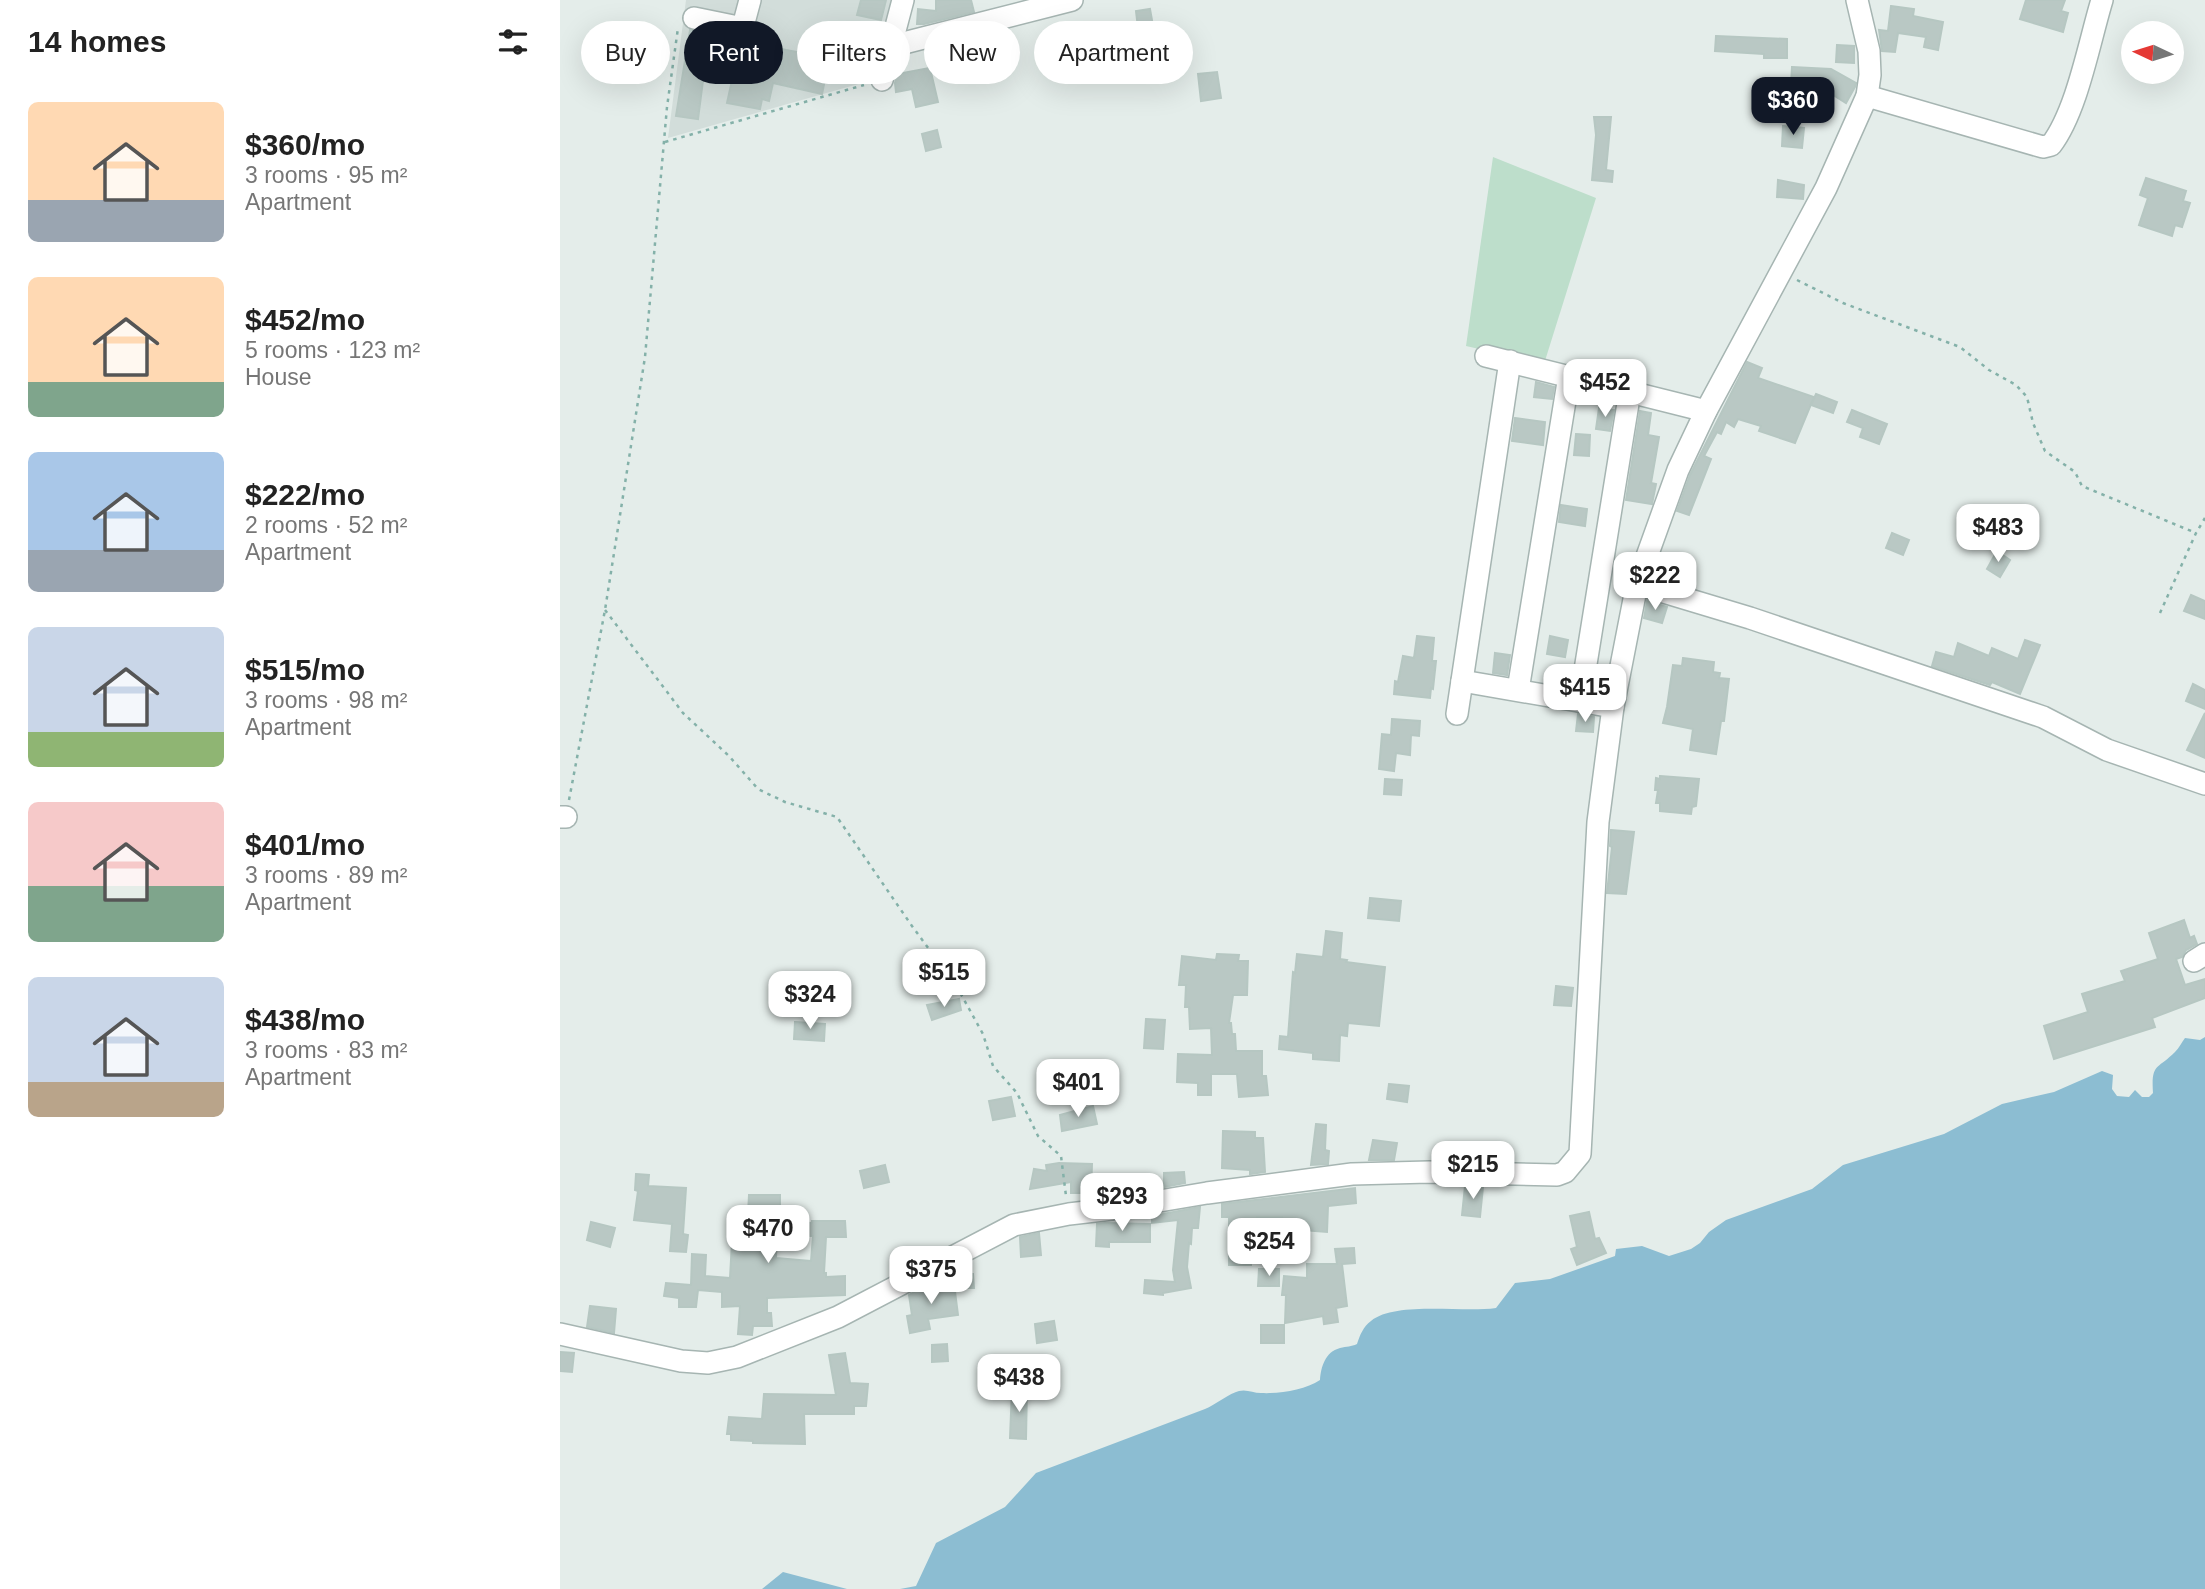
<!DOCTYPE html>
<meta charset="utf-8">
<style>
:root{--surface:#fff;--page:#f6f6f6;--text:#222;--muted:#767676;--accent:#111827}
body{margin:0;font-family:Arial,sans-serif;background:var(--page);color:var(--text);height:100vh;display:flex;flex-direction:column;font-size:26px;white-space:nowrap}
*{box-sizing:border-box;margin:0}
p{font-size:23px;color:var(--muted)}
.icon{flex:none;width:38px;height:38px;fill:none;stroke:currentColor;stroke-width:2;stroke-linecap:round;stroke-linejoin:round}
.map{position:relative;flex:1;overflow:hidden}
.sheet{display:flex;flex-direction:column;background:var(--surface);width:560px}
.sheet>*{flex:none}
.hud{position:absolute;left:21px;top:21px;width:665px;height:63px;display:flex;gap:14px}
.needle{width:46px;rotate:274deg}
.controls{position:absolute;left:1561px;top:21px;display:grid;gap:14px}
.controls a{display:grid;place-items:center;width:63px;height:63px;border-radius:50%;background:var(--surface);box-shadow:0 7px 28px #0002;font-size:35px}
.price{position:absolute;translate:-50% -60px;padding:0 16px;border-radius:14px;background:#fff;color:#222;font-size:23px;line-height:46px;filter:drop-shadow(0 2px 4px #0008)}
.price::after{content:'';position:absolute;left:50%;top:42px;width:21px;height:16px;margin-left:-10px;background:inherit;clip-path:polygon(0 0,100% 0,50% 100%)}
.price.on{background:var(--accent);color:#fff}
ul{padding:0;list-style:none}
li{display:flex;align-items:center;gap:21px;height:175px;padding:0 28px}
li span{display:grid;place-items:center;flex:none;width:196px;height:140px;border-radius:10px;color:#555}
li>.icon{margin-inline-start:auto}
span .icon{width:84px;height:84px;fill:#fffc;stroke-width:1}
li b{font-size:30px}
h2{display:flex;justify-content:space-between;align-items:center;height:84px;padding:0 28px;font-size:30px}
.tag{padding:0 24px;border-radius:32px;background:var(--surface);box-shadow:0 7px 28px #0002;font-size:24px;line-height:63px}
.tag.on{background:var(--accent);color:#fff}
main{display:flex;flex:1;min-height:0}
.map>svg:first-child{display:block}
.built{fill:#d2ddda}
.green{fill:#bddecb}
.water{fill:#8cbdd2}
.building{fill:#b9c8c4;stroke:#b6c7c2;stroke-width:2;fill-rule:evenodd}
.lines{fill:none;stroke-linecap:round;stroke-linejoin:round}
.minor-casing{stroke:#a6b5b2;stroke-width:24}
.path{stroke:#84b1a9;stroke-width:2.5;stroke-dasharray:3.5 5;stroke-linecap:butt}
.minor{stroke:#fff;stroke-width:21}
</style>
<main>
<section class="sheet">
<h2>14 homes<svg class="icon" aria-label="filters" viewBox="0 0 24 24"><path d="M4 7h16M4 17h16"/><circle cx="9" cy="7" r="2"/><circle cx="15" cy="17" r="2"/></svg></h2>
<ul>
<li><span style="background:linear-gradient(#ffd9b3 70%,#9aa5b1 0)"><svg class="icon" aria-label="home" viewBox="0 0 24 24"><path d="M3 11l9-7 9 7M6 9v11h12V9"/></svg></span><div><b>$360/mo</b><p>3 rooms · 95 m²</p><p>Apartment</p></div></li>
<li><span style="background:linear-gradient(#ffd9b3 75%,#7fa58c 0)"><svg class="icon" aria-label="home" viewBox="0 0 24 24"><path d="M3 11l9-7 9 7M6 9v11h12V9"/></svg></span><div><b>$452/mo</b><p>5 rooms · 123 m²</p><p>House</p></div></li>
<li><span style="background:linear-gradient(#a9c7e8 70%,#9aa5b1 0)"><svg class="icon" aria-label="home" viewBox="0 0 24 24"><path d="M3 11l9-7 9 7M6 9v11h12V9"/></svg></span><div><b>$222/mo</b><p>2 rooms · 52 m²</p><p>Apartment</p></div></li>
<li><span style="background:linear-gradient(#c9d6e8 75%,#8fb573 0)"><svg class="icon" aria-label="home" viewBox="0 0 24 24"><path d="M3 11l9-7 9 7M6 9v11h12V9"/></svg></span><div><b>$515/mo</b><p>3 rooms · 98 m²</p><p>Apartment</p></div></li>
<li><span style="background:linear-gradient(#f6c9c9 60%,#7fa58c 0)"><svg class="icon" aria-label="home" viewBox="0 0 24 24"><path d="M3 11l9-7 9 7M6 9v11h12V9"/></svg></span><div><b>$401/mo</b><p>3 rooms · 89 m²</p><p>Apartment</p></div></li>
<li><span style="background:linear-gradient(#c9d6e8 75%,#b9a48a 0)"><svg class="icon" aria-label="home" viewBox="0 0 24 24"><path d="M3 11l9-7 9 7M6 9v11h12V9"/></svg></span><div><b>$438/mo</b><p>3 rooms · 83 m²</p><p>Apartment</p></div></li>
</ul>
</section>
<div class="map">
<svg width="1645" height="1589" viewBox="0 0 1645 1589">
<rect width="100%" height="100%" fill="#e4edea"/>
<!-- built -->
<path class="built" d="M126 0H337L316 79 108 138Z"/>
<!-- green -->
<path class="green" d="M933 157 1036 198 984 364 906 346Z"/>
<!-- water -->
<g class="water">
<path d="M1645 1037V1589H340L356 1586 376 1543 445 1507 476 1473 645 1409C655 1405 670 1393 679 1391 687 1389 693 1393 701 1393 719 1394 745 1390 760 1380 761 1367 765 1352 780 1348 787 1346 791 1347 797 1344 800 1335 803 1327 811 1321 836 1301 903 1313 936 1308L955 1283 990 1279 1055 1256 1056 1249 1082 1246 1109 1256 1131 1249 1140 1243 1149 1232 1166 1220 1252 1189 1283 1165 1384 1134 1442 1104 1494 1092 1542 1071 1553 1075 1552 1089 1557 1096 1569 1097 1575 1090 1582 1097H1589L1593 1093C1591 1063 1597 1070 1615 1052 1619 1048 1622 1042 1625 1038L1640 1040Z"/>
<path d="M223 1572 287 1589H202Z"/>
</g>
<!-- building -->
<g class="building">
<path d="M301 0H326L321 20 297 15Z"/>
<path d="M376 0H411L414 12 364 24H357L358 9 376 11Z"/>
<path d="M1466 0H1505L1501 11 1508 13 1503 32 1460 19Z"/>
<path d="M1331 6 1354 9 1353 16 1383 22 1378 50 1364 47 1366 37 1338 33 1335 52 1322 51 1319 30 1328 31Z"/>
<path d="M590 9 593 26 578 28 576 11Z"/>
<path d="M196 28 212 32 209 46 226 50 248 54 251 41 272 46 262 94 213 83 209 101 202 99 200 109 167 103 173 76 175 77 178 62 186 59 189 53Z"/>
<path d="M130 30 149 34 138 119 116 116Z"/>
<path d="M440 32 444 48 409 57 406 41Z"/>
<path d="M1156 36 1227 39V58H1204V54L1155 51Z"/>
<path d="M1277 45 1294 46V63L1276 62Z"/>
<path d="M1232 67 1271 69 1296 83 1295 87 1286 103 1259 86 1231 85Z"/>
<path d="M370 68 378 102 356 107 352 89 336 92 335 83 337 74Z"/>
<path d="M657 72 661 98 641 101 638 74Z"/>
<path d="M1034 117H1051L1046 170 1053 171 1052 182 1032 180 1036 135Z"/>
<path d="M1223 126 1244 128 1242 148 1222 146Z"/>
<path d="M377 130 381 147 366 151 362 134Z"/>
<path d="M1586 178 1626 191 1623 201 1630 203 1622 227 1615 225 1612 236 1579 225 1588 198 1580 195Z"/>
<path d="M1218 180 1244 185 1243 199 1217 197Z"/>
<path d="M1187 362 1202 368 1198 378 1254 397 1235 443 1199 431 1201 426 1178 419 1174 427 1166 422 1161 434 1157 432 1144 456 1151 459 1129 515 1117 511 1130 475Z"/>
<path d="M976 382 994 387 992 399 974 397Z"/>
<path d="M1256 394 1277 402 1273 413 1251 405Z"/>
<path d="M1039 408 1054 410 1050 431 1036 429Z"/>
<path d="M1292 410 1327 424 1319 444 1300 437 1303 428 1287 422Z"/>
<path d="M1080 411 1091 413 1088 435 1099 437 1091 483 1096 484 1092 504 1066 500Z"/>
<path d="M955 418 985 422 983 445 952 441Z"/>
<path d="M1016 434 1030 435 1029 456 1014 455Z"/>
<path d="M1001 505 1027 509 1025 526 999 522Z"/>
<path d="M1332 533 1349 540 1343 555 1326 548Z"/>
<path d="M1437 551 1450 560 1440 577 1427 569Z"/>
<path d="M1631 595 1645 601V619L1624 611Z"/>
<path d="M1087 601 1107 607 1102 623 1084 618Z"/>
<path d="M857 636 874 638 872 661H876L873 689 871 688 870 698 834 694 835 681 838 682 843 656 854 658Z"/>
<path d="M990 636 1008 640 1005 657 987 654Z"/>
<path d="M1465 640 1480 645 1460 694 1432 682 1430 685 1372 666 1376 652 1394 657 1398 643 1429 656 1432 648 1458 659Z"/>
<path d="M935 653 950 655 947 675 933 673Z"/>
<path d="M1123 658 1154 662 1153 672 1160 673 1159 678 1169 679 1164 721H1161L1156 754 1130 750 1133 729 1103 723 1107 707 1113 665 1122 666Z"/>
<path d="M1633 684 1645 690V709L1626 701Z"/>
<path d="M1645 713V758L1627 750Z"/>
<path d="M1018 714 1034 717 1033 732 1016 731Z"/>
<path d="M832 719 860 721 859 736 851 735 850 755 836 753 834 771 819 769 822 734 831 735Z"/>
<path d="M1100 776 1139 779 1136 806 1132 807 1131 814 1100 811V803H1096L1098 790H1095L1096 778 1100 779Z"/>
<path d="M825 779 842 780 841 795 824 794Z"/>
<path d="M1051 830 1074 832 1066 894 1047 893 1052 847 1050 846Z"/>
<path d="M810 898 841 901 839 921 808 918Z"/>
<path d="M1624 920 1630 938 1634 936 1637 944 1626 950 1622 957 1616 959 1625 985 1645 979V998L1592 1018 1595 1027 1494 1059 1484 1026 1528 1012 1522 994 1565 981 1561 971 1598 959 1589 933Z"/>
<path d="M766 931 782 933 780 959 787 960 786 962 825 967 819 1026 788 1023 787 1036 780 1035 779 1061 753 1059V1053L719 1049 720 1036 728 1037 733 972 735 973 737 954 763 957Z"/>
<path d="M657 954 679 955 678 961H688L687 995H673L669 1023H671L672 1034H675L676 1051H702V1076H706L708 1095 679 1097 677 1074H651V1095H638V1083L617 1082 618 1054 652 1055 651 1028 630 1029 629 1007H625L626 985H619L622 956 656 960Z"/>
<path d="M996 986 1013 988 1011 1006 994 1005Z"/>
<path d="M399 999 401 1010 372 1020 367 1005Z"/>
<path d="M586 1019 605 1020 603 1049 584 1048Z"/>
<path d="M235 1022 265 1024 264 1041 234 1039Z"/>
<path d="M829 1084 849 1086 847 1102 827 1099Z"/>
<path d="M451 1097 455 1116 433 1120 429 1101Z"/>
<path d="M533 1106 537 1124 502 1131 500 1115Z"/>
<path d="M756 1124 766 1125 765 1150 769 1151 768 1164 751 1165Z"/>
<path d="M663 1131 695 1132V1138H703L705 1172 690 1174V1170L662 1168Z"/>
<path d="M813 1140 837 1143 834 1160H809Z"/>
<path d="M499 1163 532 1164 531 1193H511V1182L470 1189 474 1169 487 1171 486 1165Z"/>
<path d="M325 1165 329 1182 304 1188 300 1171Z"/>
<path d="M624 1172 625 1183 604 1187V1173Z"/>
<path d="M76 1174 89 1175 88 1186 126 1188 123 1234 128 1235 126 1252 110 1251 112 1224 74 1220 78 1191 75 1190Z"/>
<path d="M905 1186 923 1187 920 1217 902 1215Z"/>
<path d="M795 1188 796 1203 768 1206 767 1232 742 1230V1247H728V1223L723 1224 722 1217H697L696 1232H691V1265H669V1217H662V1204Z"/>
<path d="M189 1195H220V1222L252 1223V1221H285L286 1237H266L264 1273H266V1277L285 1276V1295L207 1298V1313H211L212 1326H193L192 1335 178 1334 180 1306 162 1307V1292L138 1290 136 1307H119V1298L104 1296 106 1283 131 1285 132 1254 146 1255 145 1276 170 1278 172 1241H183L184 1233H187ZM217 1235 253 1236 251 1261 216 1258Z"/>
<path d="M640 1207 638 1228H632L631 1244 629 1243 627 1267 631 1288 603 1293V1295L584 1293 585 1280 615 1282 613 1270 618 1220 592 1223V1216Z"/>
<path d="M1029 1212 1035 1239 1039 1238 1046 1253 1017 1265 1011 1249 1017 1247 1010 1216Z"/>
<path d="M31 1222 55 1228 50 1247 27 1240Z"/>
<path d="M545 1223 590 1224V1242H549V1247L536 1246 537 1224Z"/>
<path d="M479 1233 481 1255 461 1257 460 1237Z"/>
<path d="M794 1248 795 1263 782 1264 787 1306 776 1308 778 1322 764 1324 763 1316 725 1323 726 1295H722L724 1276 747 1278V1264H777L775 1249Z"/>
<path d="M699 1269H719V1286H698Z"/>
<path d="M395 1274H413L414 1288H396Z"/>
<path d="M394 1284 398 1315 368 1319 370 1329 350 1333 347 1316 352 1315 349 1295 363 1287Z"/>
<path d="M30 1306 56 1309 54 1333 27 1327Z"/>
<path d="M494 1321 497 1340 477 1343 475 1324Z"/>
<rect x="701" y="1325" width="23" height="18"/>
<path d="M387 1344 388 1361 372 1362V1345Z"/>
<path d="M0 1352 14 1353 12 1372 0 1371Z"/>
<path d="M285 1353 290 1383 308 1384 306 1406H294V1414H244L245 1444 193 1443V1441L171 1440V1434H167L169 1417 202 1419 204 1394 276 1395 269 1355Z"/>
<path d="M452 1355 453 1375 435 1376 434 1356Z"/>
<path d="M452 1388H467L466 1439 450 1438Z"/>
</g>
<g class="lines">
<defs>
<g id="minor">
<path d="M134 18 183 28"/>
<path d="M332 46 512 0"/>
<path d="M177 49 190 0"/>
<path d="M322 80 343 0"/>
<path d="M1307 96 1483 147 1491 145C1517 111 1529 43 1542 0"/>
<path d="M926 356 1146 411"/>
<path d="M1077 584 1190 618 1483 717 1547 750 1645 784"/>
<path d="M902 681 1053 707"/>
<path d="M958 690 1009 376"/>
<path d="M1020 701 1070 391"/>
<path d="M897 714 950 361"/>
<path d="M0 817H6"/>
<path d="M1634 961 1645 954"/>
<path d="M0 1334 121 1361 148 1363 177 1357 278 1317 454 1225 509 1214 552 1209 647 1193 792 1174 869 1172 997 1175 1005 1172 1020 1154 1038 822 1053 707 1077 584 1118 470 1146 411 1266 188 1307 96 1310 75 1309 51 1297 0"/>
</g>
</defs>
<!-- minor casing -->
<use href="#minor" class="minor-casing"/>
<!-- path -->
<g class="path">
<path d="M105 142 304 85"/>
<path d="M1237 280 1283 303 1400 347 1429 370 1456 385 1467 397 1473 423 1485 451 1515 472 1522 486 1636 533"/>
<path d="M45 610 123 713 169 756 198 789 225 802 277 817 352 926 397 987 423 1034 433 1066 457 1093 478 1136 501 1156 506 1196"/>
<path d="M1600 613 1636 533 1645 518"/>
<path d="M9 800 45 610 85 357 107 107 118 28"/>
</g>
<!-- minor -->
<use href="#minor" class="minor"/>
</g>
</svg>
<div class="controls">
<a><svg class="needle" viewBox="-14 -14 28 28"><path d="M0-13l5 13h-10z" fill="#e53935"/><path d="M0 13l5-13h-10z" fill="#767676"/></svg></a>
</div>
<b class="price on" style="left:1233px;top:137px">$360</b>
<b class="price" style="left:1045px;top:419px">$452</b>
<b class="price" style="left:1438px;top:564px">$483</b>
<b class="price" style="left:1095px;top:612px">$222</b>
<b class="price" style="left:1025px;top:724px">$415</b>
<b class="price" style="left:384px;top:1009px">$515</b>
<b class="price" style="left:250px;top:1031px">$324</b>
<b class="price" style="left:518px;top:1119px">$401</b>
<b class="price" style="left:913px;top:1201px">$215</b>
<b class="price" style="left:562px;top:1233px">$293</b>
<b class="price" style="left:208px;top:1265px">$470</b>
<b class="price" style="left:709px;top:1278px">$254</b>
<b class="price" style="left:371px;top:1306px">$375</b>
<b class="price" style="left:459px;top:1414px">$438</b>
<div class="hud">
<a class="tag">Buy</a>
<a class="tag on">Rent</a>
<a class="tag">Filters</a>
<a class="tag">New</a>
<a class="tag">Apartment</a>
</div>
</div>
</main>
